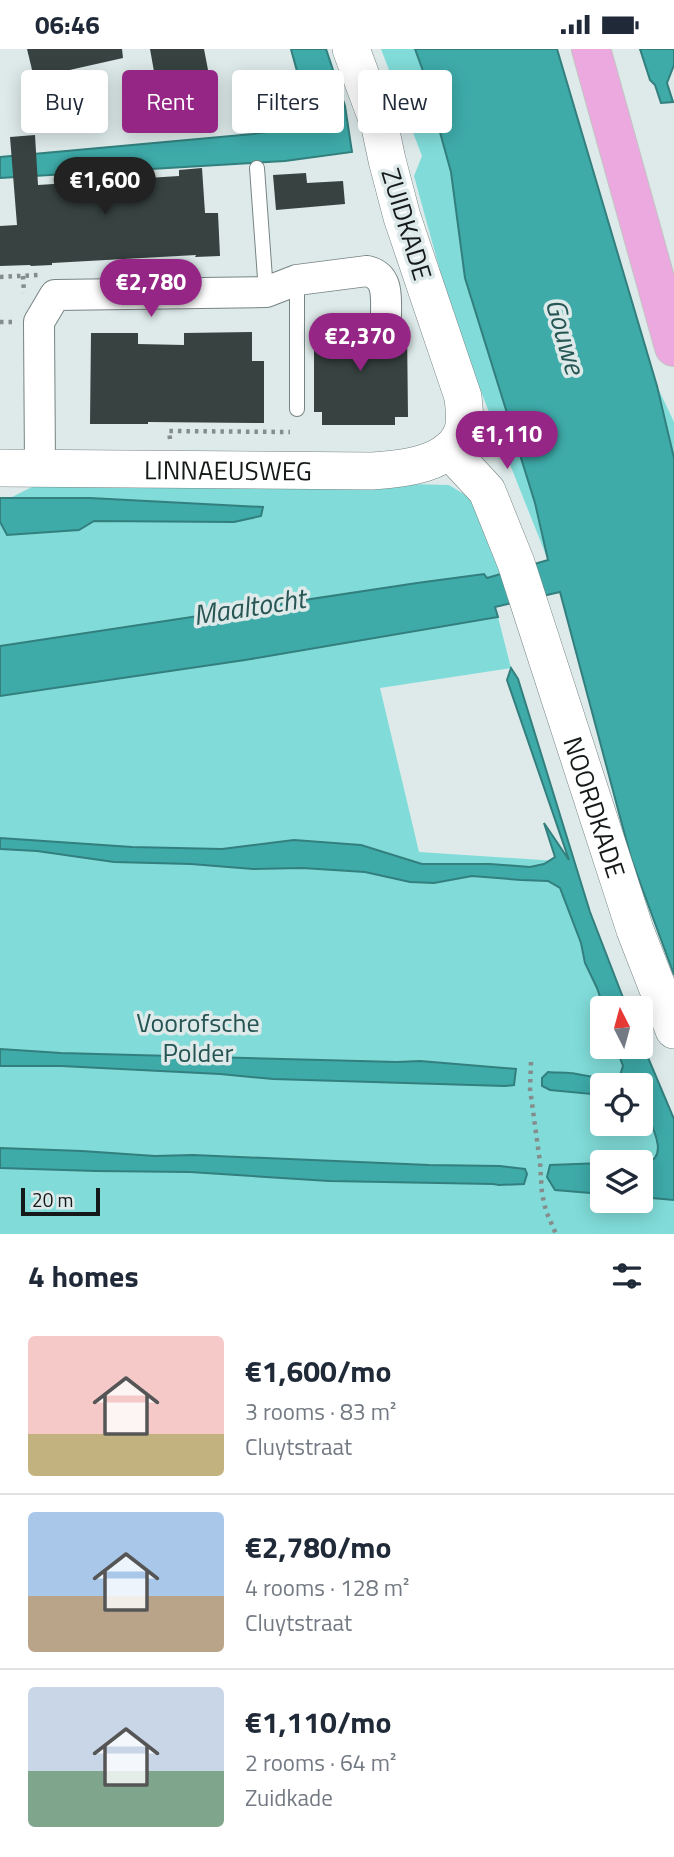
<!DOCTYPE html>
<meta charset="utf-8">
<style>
:root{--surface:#fff;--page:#f6f6f7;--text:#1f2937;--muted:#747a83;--line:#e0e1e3;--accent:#962686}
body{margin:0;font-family:"Titillium Web",sans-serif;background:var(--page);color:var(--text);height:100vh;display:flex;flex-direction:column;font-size:26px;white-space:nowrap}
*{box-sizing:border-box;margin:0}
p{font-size:23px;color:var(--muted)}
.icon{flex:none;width:38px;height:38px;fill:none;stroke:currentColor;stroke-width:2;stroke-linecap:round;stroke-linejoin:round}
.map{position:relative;height:1185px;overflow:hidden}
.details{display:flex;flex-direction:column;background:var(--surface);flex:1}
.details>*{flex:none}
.hud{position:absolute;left:21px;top:21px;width:634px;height:63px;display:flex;gap:14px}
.needle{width:46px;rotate:354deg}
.controls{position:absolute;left:590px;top:947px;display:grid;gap:14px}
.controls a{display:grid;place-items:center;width:63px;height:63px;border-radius:7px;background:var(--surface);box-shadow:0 4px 18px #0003;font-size:35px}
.scale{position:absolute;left:21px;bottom:18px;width:79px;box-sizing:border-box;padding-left:7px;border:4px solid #151919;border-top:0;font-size:19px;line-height:24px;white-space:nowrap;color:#151919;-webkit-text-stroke:5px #ddeae9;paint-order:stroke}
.price{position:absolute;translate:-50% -60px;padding:0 16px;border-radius:24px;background:var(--accent);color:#fff;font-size:23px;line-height:46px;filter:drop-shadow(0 2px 4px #0008)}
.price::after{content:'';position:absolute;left:50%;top:42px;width:21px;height:16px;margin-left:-10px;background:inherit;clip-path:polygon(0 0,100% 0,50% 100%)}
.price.current{background:#222;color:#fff}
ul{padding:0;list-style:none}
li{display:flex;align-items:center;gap:21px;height:175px;padding:0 28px}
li+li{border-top:2px solid var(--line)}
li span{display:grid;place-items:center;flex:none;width:196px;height:140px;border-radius:7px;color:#555}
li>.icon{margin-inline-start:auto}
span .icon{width:84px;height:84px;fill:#fffc;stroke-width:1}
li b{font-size:30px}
h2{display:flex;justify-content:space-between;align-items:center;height:84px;padding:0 28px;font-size:30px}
.chip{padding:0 24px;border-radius:7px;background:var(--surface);box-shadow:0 4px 18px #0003;font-size:24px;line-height:63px}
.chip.current{background:var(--accent);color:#fff}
.status{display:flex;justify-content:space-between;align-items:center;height:49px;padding:0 35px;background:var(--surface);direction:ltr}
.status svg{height:19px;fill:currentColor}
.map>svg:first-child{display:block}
.green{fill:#81dcd9;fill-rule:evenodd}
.water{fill:#3eaba9;stroke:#327f7e;stroke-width:2}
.building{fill:#374241}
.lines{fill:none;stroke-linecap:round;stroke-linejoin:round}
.service-casing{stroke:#778383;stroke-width:16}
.minor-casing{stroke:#778383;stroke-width:32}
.tertiary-casing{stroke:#778383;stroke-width:38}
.primary-casing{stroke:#c2c3c3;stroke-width:40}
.path{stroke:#848d8c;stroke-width:4.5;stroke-dasharray:3.5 5;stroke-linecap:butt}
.service{stroke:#fff;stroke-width:14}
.minor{stroke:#fff;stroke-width:30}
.tertiary{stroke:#fff;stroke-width:37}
.primary{stroke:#eca9e0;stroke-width:38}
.labels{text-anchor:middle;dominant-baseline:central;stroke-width:7;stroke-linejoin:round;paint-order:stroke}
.street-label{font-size:26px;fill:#151919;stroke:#ddeae9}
.park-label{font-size:26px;fill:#255453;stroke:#ddeae9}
.water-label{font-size:28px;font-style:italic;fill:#275655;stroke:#ddeae9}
</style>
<div class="status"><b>06:46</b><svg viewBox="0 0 49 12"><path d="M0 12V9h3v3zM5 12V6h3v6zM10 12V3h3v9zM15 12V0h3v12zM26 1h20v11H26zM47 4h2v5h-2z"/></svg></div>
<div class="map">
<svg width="674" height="1185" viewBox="0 0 674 1185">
<rect width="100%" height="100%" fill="#ddeae9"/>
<!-- green -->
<g class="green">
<path d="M381 0H415L423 22 451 123 465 229 535 454 548 511 456 280 414 127 422 107Z"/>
<path d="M657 337 674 373V409Z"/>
<path d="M48 430 325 433 449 436 467 447 491 480 503 525 486 529 417 534 0 597V473L7 486 79 481 94 472 234 473 263 458 90 449H10Z"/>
<path d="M498 568 511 619 380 639 419 803 572 813 614 959H602V998H631L674 1090V1185H0V647L245 611ZM602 1036H640V1074H602ZM602 1113H640V1152H602Z"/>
</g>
<!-- water -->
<g class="water">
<path d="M291 0H326L345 57 352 103 285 112 0 129V108L253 85C264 83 288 82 296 75 312 63 295 17 291 0Z"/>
<path d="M415 0H557L657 337 674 409V926L631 809 560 543 495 558 498 568 245 611 0 647V597L417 534 484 525 487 529 548 511 535 454 465 229 451 123 423 22Z"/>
<path d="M640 0H674V16L667 34 673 53 661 54 655 36 650 31Z"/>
<path d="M0 449H90L263 458 261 467 234 473 94 472 79 481 7 486 0 473Z"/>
<path d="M511 619 518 630 590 863 627 959H604L597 939 585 914 581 894 560 839 548 832 521 831 472 827 434 834 410 833 365 823 302 819 253 820 191 815 114 813 37 802 0 800V789L132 798 222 800 294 791 361 796 422 815H490L530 818 544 815 555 808 544 774 569 811 507 631Z"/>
<path d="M641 992 674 1070V1151L641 1148V1114C673 1113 651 1075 644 1059L641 1056 640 1036H602V1046L550 1041 542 1037V1029L548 1023C555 1024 563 1023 570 1024 587 1026 604 1033 620 1026L623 1017 616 998H640Z"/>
<path d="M0 1000 61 1004 397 1013 420 1012 516 1020 514 1036 505 1037 273 1030 220 1025 61 1017H0Z"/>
<path d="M0 1099 82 1102 155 1107 193 1106 429 1116 500 1117 525 1120 527 1125 524 1135 499 1136 493 1135 329 1132 190 1123 96 1122 0 1119Z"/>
<path d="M602 1114V1145L555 1141 547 1128 550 1116Z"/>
</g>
<!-- building -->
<g class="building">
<path d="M27 0H122L123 9 34 29Z"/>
<path d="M150 0H204L218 73 183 79 180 65 175 66 168 26 155 28Z"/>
<path d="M35 86 38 136 179 127V121L202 119 205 164H218L220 207 195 208 196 206 52 214V216L31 217 30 216 0 217V177L17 176 10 88Z"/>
<path d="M306 124 307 134 343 132 345 155 276 161 273 126Z"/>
<path d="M369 267 371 275 378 281 386 283 394 282 399 277V279H407L408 368H395V376H322V363H314V274H327V271Z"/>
<path d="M252 283V312H264V374L148 373V375H90L91 284H138V295L184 296V284Z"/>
</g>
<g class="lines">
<defs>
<g id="service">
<path d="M257 119 266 243"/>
<path d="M297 231V360"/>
</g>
<path id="minor" d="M40 419 39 273 55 246 266 243 297 231 367 222C389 227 386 248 386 266"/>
<g id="tertiary">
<path id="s1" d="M449 401 487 442 516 514 635 881 674 981"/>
<path id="s2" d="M0 419 372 422C402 420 452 416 463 381 466 370 464 359 463 348L402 168 387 111 380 78 351 0"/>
</g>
<path id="primary" d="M591 0 674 298"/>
</defs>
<!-- service casing -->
<use href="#service" class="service-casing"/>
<!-- minor casing -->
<use href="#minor" class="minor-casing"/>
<!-- tertiary casing -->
<use href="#tertiary" class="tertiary-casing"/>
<!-- primary casing -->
<use href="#primary" class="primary-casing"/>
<!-- path -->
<g class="path">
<path d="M23 227 24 244"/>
<path d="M0 228 38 226"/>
<path d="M0 273H13"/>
<path d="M170 390 169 382 290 383"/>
<path d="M531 1013 530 1040 540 1113 542 1145 546 1162 556 1185"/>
</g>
<!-- service -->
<use href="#service" class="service"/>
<!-- minor -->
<use href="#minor" class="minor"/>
<!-- tertiary -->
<use href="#tertiary" class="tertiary"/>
<!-- primary -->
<use href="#primary" class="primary"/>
</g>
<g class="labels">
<!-- street labels -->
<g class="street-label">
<text transform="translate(407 175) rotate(73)">ZUIDKADE</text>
<text stroke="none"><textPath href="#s2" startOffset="228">LINNAEUSWEG</textPath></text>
<text stroke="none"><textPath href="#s1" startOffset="390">NOORDKADE</textPath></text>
</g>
<!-- park labels -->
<g class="park-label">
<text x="198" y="973">Voorofsche<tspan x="198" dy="30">Polder</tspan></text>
</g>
<!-- water labels -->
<g class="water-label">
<text transform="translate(566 287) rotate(74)">Gouwe</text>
<text transform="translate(249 557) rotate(-9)">Maaltocht</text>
</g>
</g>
</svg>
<div class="controls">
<a><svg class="needle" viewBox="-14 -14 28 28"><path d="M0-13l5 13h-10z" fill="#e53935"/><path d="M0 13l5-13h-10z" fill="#747a83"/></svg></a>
<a><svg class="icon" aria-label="locate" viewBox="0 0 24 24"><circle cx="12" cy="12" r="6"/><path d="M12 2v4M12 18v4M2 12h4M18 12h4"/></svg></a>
<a><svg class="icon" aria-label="layers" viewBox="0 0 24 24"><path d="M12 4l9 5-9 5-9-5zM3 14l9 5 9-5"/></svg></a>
</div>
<div class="scale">20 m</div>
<b class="price current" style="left:105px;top:168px">€1,600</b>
<b class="price" style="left:151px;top:270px">€2,780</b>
<b class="price" style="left:360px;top:324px">€2,370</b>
<b class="price" style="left:507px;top:422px">€1,110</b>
<div class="hud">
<a class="chip">Buy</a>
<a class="chip current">Rent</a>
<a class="chip">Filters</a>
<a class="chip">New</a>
</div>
</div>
<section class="details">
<h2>4 homes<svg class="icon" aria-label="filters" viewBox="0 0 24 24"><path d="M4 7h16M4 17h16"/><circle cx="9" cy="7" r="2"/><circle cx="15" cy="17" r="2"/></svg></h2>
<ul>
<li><span style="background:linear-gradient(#f6c9c9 70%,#c2b280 0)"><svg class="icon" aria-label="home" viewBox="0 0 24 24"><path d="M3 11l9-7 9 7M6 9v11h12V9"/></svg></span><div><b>€1,600/mo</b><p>3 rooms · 83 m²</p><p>Cluytstraat</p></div></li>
<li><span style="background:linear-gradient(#a9c7e8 60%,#b9a48a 0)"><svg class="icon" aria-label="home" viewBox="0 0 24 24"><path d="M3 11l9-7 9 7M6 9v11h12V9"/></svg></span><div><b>€2,780/mo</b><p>4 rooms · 128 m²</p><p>Cluytstraat</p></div></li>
<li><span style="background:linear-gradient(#c9d6e8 60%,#7fa58c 0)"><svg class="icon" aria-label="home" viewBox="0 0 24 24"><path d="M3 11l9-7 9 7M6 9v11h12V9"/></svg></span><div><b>€1,110/mo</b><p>2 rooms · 64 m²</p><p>Zuidkade</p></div></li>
</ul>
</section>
